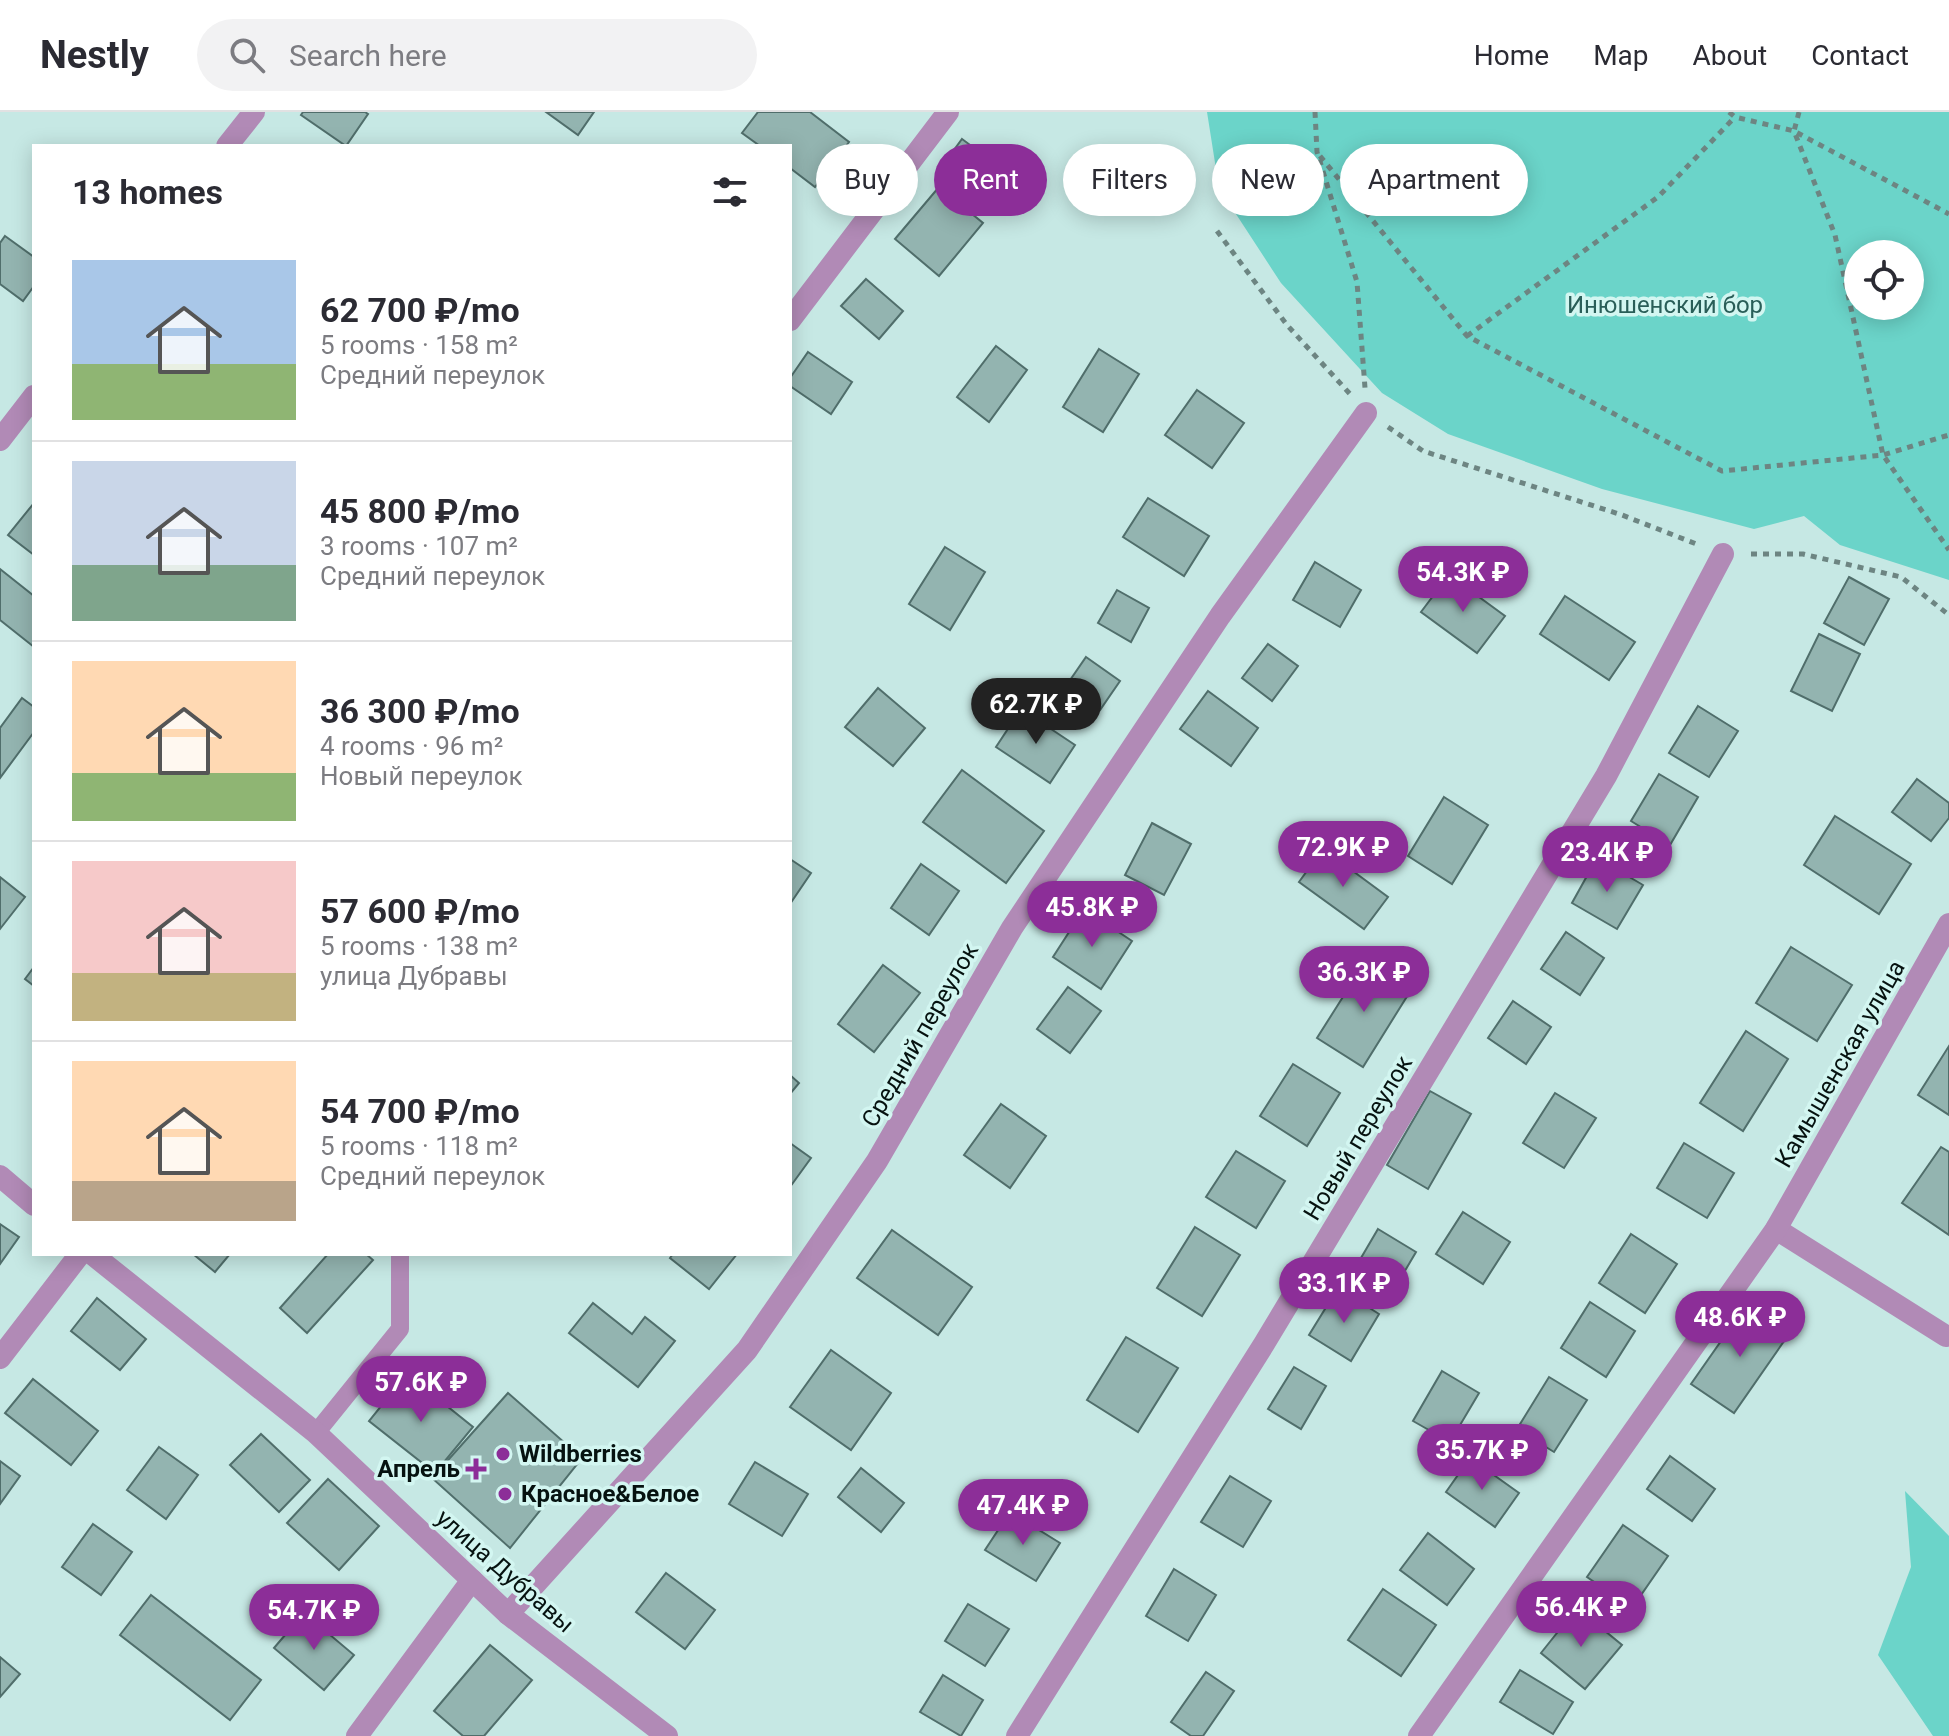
<!DOCTYPE html>
<meta charset="utf-8">
<style>
:root{--surface:#fff;--page:#f2f2f3;--text:#2b2b33;--muted:#7c7c81;--line:#e1e1e2;--accent:#8c2e98}
body{margin:0;font-family:Roboto,sans-serif;background:var(--page);color:var(--text);height:100vh;display:flex;flex-direction:column;font-size:30px;white-space:nowrap}
*{box-sizing:border-box;margin:0}
p{font-size:26px;color:var(--muted)}
.icon{flex:none;width:44px;height:44px;fill:none;stroke:currentColor;stroke-width:2;stroke-linecap:round;stroke-linejoin:round}
.map{position:relative;flex:1;overflow:hidden}
.details{position:absolute;left:32px;top:32px;width:760px;height:1112px;display:flex;flex-direction:column;background:var(--surface);border-radius:0px;box-shadow:0 4px 20px #0003}
.details>*{flex:none}
.top-card{position:absolute;left:816px;top:32px;width:760px;height:72px;display:flex;gap:16px}
.controls{position:absolute;left:1844px;top:128px;display:grid;gap:16px}
.controls a{display:grid;place-items:center;width:80px;height:80px;border-radius:50%;background:var(--surface);box-shadow:0 4px 20px #0003;font-size:40px}
.price{position:absolute;translate:-50% -68px;padding:0 18px;border-radius:28px;background:var(--accent);color:#fff;font-size:26px;line-height:52px;filter:drop-shadow(0 2px 4px #0008)}
.price::after{content:'';position:absolute;left:50%;top:48px;width:24px;height:18px;margin-left:-12px;background:inherit;clip-path:polygon(0 0,100% 0,50% 100%)}
.price.on{background:#222;color:#fff}
ul{padding:0;list-style:none}
li{display:flex;align-items:center;gap:24px;height:200px;padding:0 40px}
li+li{border-top:2px solid var(--line)}
li span{display:grid;place-items:center;flex:none;width:224px;height:160px;border-radius:0px;color:#555}
li>.icon{margin-inline-start:auto}
span .icon{width:96px;height:96px;fill:#fffc;stroke-width:1}
li b{font-size:34px}
h2{display:flex;justify-content:space-between;align-items:center;height:96px;padding:0 40px;font-size:34px}
.tag{padding:0 28px;border-radius:36px;background:var(--surface);box-shadow:0 4px 20px #0003;font-size:28px;line-height:72px}
.tag.on{background:var(--accent);color:#fff}
header{display:flex;align-items:center;gap:48px;box-sizing:border-box;height:112px;padding:0 40px;background:var(--surface);border-bottom:2px solid var(--line)}
header strong{font-size:38px}
nav{display:flex;gap:44px;margin-inline-start:auto;font-size:28px}
.search{width:560px;height:72px;background:var(--page);display:flex;align-items:center;gap:20px;box-sizing:border-box;padding:0 28px;border-radius:44px;color:var(--muted);font-size:30px}
.map>svg:first-child{display:block}
.green{fill:#6bd4c9;fill-rule:evenodd}
.building{fill:#93b4b0;stroke:#506e6b;stroke-width:2}
.lines{fill:none;stroke-linecap:round;stroke-linejoin:round}
.path{stroke:#6d8582;stroke-width:5;stroke-dasharray:6 6;stroke-linecap:butt}
.service{stroke:#b18ab6;stroke-width:18}
.minor{stroke:#b18ab6;stroke-width:22}
.tertiary{stroke:#b18ab6;stroke-width:22}
.poi-dot{fill:#8c2e98;stroke:#d3f6f1;stroke-width:3}
.labels{text-anchor:middle;dominant-baseline:central;stroke-width:7;stroke-linejoin:round;paint-order:stroke}
.park-label{font-size:24px;fill:#295e58;stroke:#d3f6f1}
.street-label{font-size:24px;fill:#061210;stroke:#d3f6f1}
.poi-label{font-size:24px;font-weight:bold;fill:#061210;stroke:#d3f6f1;text-anchor:start}
</style>
<header>
<strong>Nestly</strong>
<div class="search"><svg class="icon" aria-label="search" viewBox="0 0 24 24"><circle cx="10" cy="10" r="6"/><path d="M15 15l6 6"/></svg>Search here</div>
<nav><a>Home</a><a>Map</a><a>About</a><a>Contact</a></nav>
</header>
<div class="map">
<svg width="1949" height="1624" viewBox="0 0 1949 1624">
<rect width="100%" height="100%" fill="#c6e8e4"/>
<!-- green -->
<g class="green">
<path d="M1207 0H1949V468L1840 433 1804 404 1754 417 1602 377 1448 322 1382 281 1281 171 1219 76ZM1858 142H1910V194H1858Z"/>
<path d="M1905 1379 1949 1424V1624H1933L1878 1543 1911 1455Z"/>
</g>
<!-- building -->
<g class="building">
<path d="M303 0H365L368 2 346 34 301 3Z"/>
<path d="M546 0H594L578 23Z"/>
<path d="M758 0H810L849 30 815 75 790 56V34H760L742 21Z"/>
<path d="M962 27 1017 68 997 93 943 53Z"/>
<path d="M939 75 983 111 939 164 895 127Z"/>
<path d="M5 124 34 145V174L23 189 0 172V131Z"/>
<path d="M866 167 903 199 879 227 841 194Z"/>
<path d="M996 234 1027 258 989 310 957 285Z"/>
<path d="M1099 237 1139 262 1103 320 1063 295Z"/>
<path d="M808 240 852 270 831 302 790 274V266Z"/>
<path d="M1197 278 1244 311 1212 356 1165 323Z"/>
<path d="M1148 386 1209 424 1184 464 1123 425Z"/>
<path d="M34 391V443L8 423Z"/>
<path d="M945 435 985 460 950 518 909 492Z"/>
<path d="M1315 450 1361 478 1340 515 1293 488Z"/>
<path d="M0 457 34 484V535L0 508Z"/>
<path d="M1449 463 1505 504 1477 541 1421 500Z"/>
<path d="M1849 465 1889 487 1864 533 1824 511Z"/>
<path d="M1117 478 1149 496 1131 530 1098 511Z"/>
<path d="M1565 484 1635 530 1609 568 1540 522Z"/>
<path d="M1819 522 1860 542 1832 599 1791 579Z"/>
<path d="M1268 532 1298 554 1272 589 1242 566Z"/>
<path d="M1086 545 1120 569 1100 598 1066 574Z"/>
<path d="M878 576 925 616 893 654 845 615Z"/>
<path d="M1208 579 1258 616 1231 654 1180 617Z"/>
<path d="M22 586 34 595V620L0 666V616Z"/>
<path d="M1698 594 1738 619 1709 665 1669 641Z"/>
<path d="M1021 597 1075 633 1050 671 996 635Z"/>
<path d="M962 658 1044 719 1006 771 923 710Z"/>
<path d="M1659 662 1698 685 1670 733 1631 709Z"/>
<path d="M1917 667 1949 691V706L1931 729 1892 700Z"/>
<path d="M1444 685 1488 713 1452 772 1408 744Z"/>
<path d="M1835 704 1911 752 1879 802 1804 753Z"/>
<path d="M1152 711 1191 732 1164 783 1125 763Z"/>
<path d="M1323 737 1388 785 1364 817 1299 770Z"/>
<path d="M1597 746 1643 773 1617 817 1572 791Z"/>
<path d="M790 747 811 761 790 792Z"/>
<path d="M921 752 959 779 929 823 891 796Z"/>
<path d="M0 765 25 785 0 817Z"/>
<path d="M1084 797 1132 829 1101 877 1053 845Z"/>
<path d="M1566 820 1604 846 1580 883 1541 857Z"/>
<path d="M1791 835 1852 873 1817 929 1756 891Z"/>
<path d="M1365 850 1411 878 1363 955 1317 926Z"/>
<path d="M883 853 920 881 874 940 838 912Z"/>
<path d="M34 855V874L25 867Z"/>
<path d="M1068 875 1101 899 1070 941 1037 917Z"/>
<path d="M1513 889 1551 915 1526 952 1488 926Z"/>
<path d="M1746 919 1788 947 1743 1019 1700 991Z"/>
<path d="M1949 934V1003L1918 983Z"/>
<path d="M1293 952 1340 981 1307 1034 1260 1004Z"/>
<path d="M790 963 799 971 790 982Z"/>
<path d="M1430 979 1471 1002 1428 1077 1387 1053Z"/>
<path d="M1555 981 1596 1006 1564 1056 1523 1031Z"/>
<path d="M1001 992 1046 1024 1010 1076 964 1043Z"/>
<path d="M790 1031 811 1046 790 1075Z"/>
<path d="M1684 1031 1734 1061 1707 1106 1657 1076Z"/>
<path d="M1941 1035 1949 1040V1123L1902 1091Z"/>
<path d="M1236 1039 1285 1069 1256 1116 1206 1085Z"/>
<path d="M1463 1100 1510 1130 1483 1172 1436 1142Z"/>
<path d="M0 1112 19 1125 0 1152Z"/>
<path d="M1195 1115 1240 1143 1202 1204 1157 1176Z"/>
<path d="M1378 1117 1416 1140 1389 1186 1351 1163Z"/>
<path d="M892 1118 972 1175 938 1223 857 1166Z"/>
<path d="M1631 1122 1677 1152 1645 1201 1599 1171Z"/>
<path d="M193 1142H230L215 1160Z"/>
<path d="M328 1142H366L373 1148 307 1221 280 1196Z"/>
<path d="M673 1142H737L709 1177 670 1146Z"/>
<path d="M1338 1176 1379 1202 1351 1249 1309 1223Z"/>
<path d="M97 1186 146 1227 120 1258 71 1219Z"/>
<path d="M1590 1190 1635 1219 1606 1265 1561 1236Z"/>
<path d="M593 1191 632 1222 645 1205 675 1229 638 1275 569 1221Z"/>
<path d="M1747 1192 1789 1222 1734 1301 1691 1272Z"/>
<path d="M1126 1225 1178 1256 1138 1320 1087 1288Z"/>
<path d="M831 1238 891 1281 851 1338 790 1295Z"/>
<path d="M1294 1255 1326 1274 1301 1317 1268 1297Z"/>
<path d="M1442 1259 1479 1281 1450 1330 1413 1309Z"/>
<path d="M407 1262 473 1315 435 1361 369 1309Z"/>
<path d="M1549 1265 1587 1288 1554 1340 1517 1317Z"/>
<path d="M33 1267 98 1319 71 1353 5 1301Z"/>
<path d="M508 1281 582 1346 510 1436 432 1366Z"/>
<path d="M261 1322 310 1368 279 1400 230 1353Z"/>
<path d="M159 1335 198 1363 166 1407 127 1378Z"/>
<path d="M1670 1344 1715 1377 1692 1409 1647 1377Z"/>
<path d="M1470 1346 1519 1381 1495 1415 1446 1380Z"/>
<path d="M0 1349 20 1364 0 1392Z"/>
<path d="M755 1350 808 1382 782 1424 729 1392Z"/>
<path d="M861 1356 904 1391 881 1420 838 1385Z"/>
<path d="M1230 1364 1271 1389 1243 1435 1201 1410Z"/>
<path d="M328 1367 379 1414 339 1458 287 1411Z"/>
<path d="M1010 1400 1060 1431 1036 1469 985 1438Z"/>
<path d="M93 1412 132 1440 101 1483 62 1455Z"/>
<path d="M1623 1413 1668 1444 1632 1496 1587 1465Z"/>
<path d="M1428 1421 1474 1457 1447 1493 1400 1458Z"/>
<path d="M1174 1457 1216 1483 1188 1529 1146 1504Z"/>
<path d="M666 1461 715 1498 685 1537 636 1500Z"/>
<path d="M1383 1477 1436 1513 1401 1564 1348 1528Z"/>
<path d="M151 1483 261 1568 230 1608 120 1523Z"/>
<path d="M968 1492 1009 1517 985 1554 945 1529Z"/>
<path d="M1577 1496 1622 1533 1585 1577 1541 1541Z"/>
<path d="M304 1501 354 1543 324 1578 274 1536Z"/>
<path d="M490 1533 532 1568 484 1624H463L434 1599Z"/>
<path d="M0 1545 20 1562 0 1585Z"/>
<path d="M1520 1558 1573 1590 1553 1622 1500 1590Z"/>
<path d="M1206 1560 1234 1579 1203 1624H1191L1171 1610Z"/>
<path d="M943 1563 983 1588 961 1624 920 1600Z"/>
</g>
<g class="lines">
<!-- path -->
<g class="path">
<path d="M1315 0 1317 40 1357 170 1365 276"/>
<path d="M1729 0 1735 5 1794 19 1949 102"/>
<path d="M1799 0 1794 19 1835 123 1883 343 1949 438"/>
<path d="M1320 44 1467 224 1722 359 1883 343 1949 323"/>
<path d="M1217 119 1287 213 1350 282"/>
<path d="M1467 224 1658 85 1735 5"/>
<path d="M1388 315 1423 339 1622 403 1699 433"/>
<path d="M1751 442H1803L1901 465 1949 503"/>
</g>
<!-- service -->
<path class="service" d="M316 1321 400 1217V1142"/>
<!-- minor -->
<g class="minor">
<path d="M227 34 254 0"/>
<path d="M790 208 948 0"/>
<path d="M0 328 34 284"/>
<path d="M1776 1117 1946 1224"/>
<path d="M0 1246 80 1142"/>
<path d="M508 1502 747 1238 877 1049 1012 816 1220 504 1366 301"/>
<path d="M357 1624 472 1468"/>
<path d="M1017 1624 1264 1232 1606 664 1723 442"/>
<path d="M1419 1624 1776 1117 1949 812"/>
</g>
<!-- tertiary -->
<g class="tertiary">
<path d="M0 1064 34 1093"/>
<path d="M92 1142 316 1321 508 1502 667 1624"/>
</g>
</g>
<!-- markers -->
<g class="poi-dot">
<circle cx="503" cy="1342" r="8"/>
<path d="M472 1345h8v8h8v8h-8v8h-8v-8h-8v-8h8z"/>
<circle cx="505" cy="1382" r="8"/>
</g>
<g class="labels">
<!-- park labels -->
<g class="park-label">
<text x="1665" y="193">Инюшенский бор</text>
</g>
<!-- street labels -->
<g class="street-label">
<text transform="translate(920 923) rotate(-60)">Средний переулок</text>
<text transform="translate(1840 952) rotate(-60)">Камышенская улица</text>
<text transform="translate(1358 1026) rotate(-59)">Новый переулок</text>
<text transform="translate(505 1459) rotate(41)">улица Дубравы</text>
</g>
<!-- poi labels -->
<g class="poi-label">
<text x="519" y="1342">Wildberries</text>
<text x="460" y="1357" text-anchor="end">Апрель</text>
<text x="521" y="1382">Красное&amp;Белое</text>
</g>
</g>
</svg>
<div class="controls">
<a><svg class="icon" aria-label="locate" viewBox="0 0 24 24"><circle cx="12" cy="12" r="6"/><path d="M12 2v4M12 18v4M2 12h4M18 12h4"/></svg></a>
</div>
<b class="price" style="left:1463px;top:502px">54.3K ₽</b>
<b class="price on" style="left:1036px;top:634px">62.7K ₽</b>
<b class="price" style="left:1343px;top:777px">72.9K ₽</b>
<b class="price" style="left:1607px;top:782px">23.4K ₽</b>
<b class="price" style="left:1092px;top:837px">45.8K ₽</b>
<b class="price" style="left:1364px;top:902px">36.3K ₽</b>
<b class="price" style="left:1344px;top:1213px">33.1K ₽</b>
<b class="price" style="left:1740px;top:1247px">48.6K ₽</b>
<b class="price" style="left:421px;top:1312px">57.6K ₽</b>
<b class="price" style="left:1482px;top:1380px">35.7K ₽</b>
<b class="price" style="left:1023px;top:1435px">47.4K ₽</b>
<b class="price" style="left:1581px;top:1537px">56.4K ₽</b>
<b class="price" style="left:314px;top:1540px">54.7K ₽</b>
<div class="top-card">
<a class="tag">Buy</a>
<a class="tag on">Rent</a>
<a class="tag">Filters</a>
<a class="tag">New</a>
<a class="tag">Apartment</a>
</div>
<section class="details">
<h2>13 homes<svg class="icon" aria-label="filters" viewBox="0 0 24 24"><path d="M4 7h16M4 17h16"/><circle cx="9" cy="7" r="2"/><circle cx="15" cy="17" r="2"/></svg></h2>
<ul>
<li><span style="background:linear-gradient(#a9c7e8 65%,#8fb573 0)"><svg class="icon" aria-label="home" viewBox="0 0 24 24"><path d="M3 11l9-7 9 7M6 9v11h12V9"/></svg></span><div><b>62 700 ₽/mo</b><p>5 rooms · 158 m²</p><p>Средний переулок</p></div></li>
<li><span style="background:linear-gradient(#c9d6e8 65%,#7fa58c 0)"><svg class="icon" aria-label="home" viewBox="0 0 24 24"><path d="M3 11l9-7 9 7M6 9v11h12V9"/></svg></span><div><b>45 800 ₽/mo</b><p>3 rooms · 107 m²</p><p>Средний переулок</p></div></li>
<li><span style="background:linear-gradient(#ffd9b3 70%,#8fb573 0)"><svg class="icon" aria-label="home" viewBox="0 0 24 24"><path d="M3 11l9-7 9 7M6 9v11h12V9"/></svg></span><div><b>36 300 ₽/mo</b><p>4 rooms · 96 m²</p><p>Новый переулок</p></div></li>
<li><span style="background:linear-gradient(#f6c9c9 70%,#c2b280 0)"><svg class="icon" aria-label="home" viewBox="0 0 24 24"><path d="M3 11l9-7 9 7M6 9v11h12V9"/></svg></span><div><b>57 600 ₽/mo</b><p>5 rooms · 138 m²</p><p>улица Дубравы</p></div></li>
<li><span style="background:linear-gradient(#ffd9b3 75%,#b9a48a 0)"><svg class="icon" aria-label="home" viewBox="0 0 24 24"><path d="M3 11l9-7 9 7M6 9v11h12V9"/></svg></span><div><b>54 700 ₽/mo</b><p>5 rooms · 118 m²</p><p>Средний переулок</p></div></li>
</ul>
</section>
</div>
